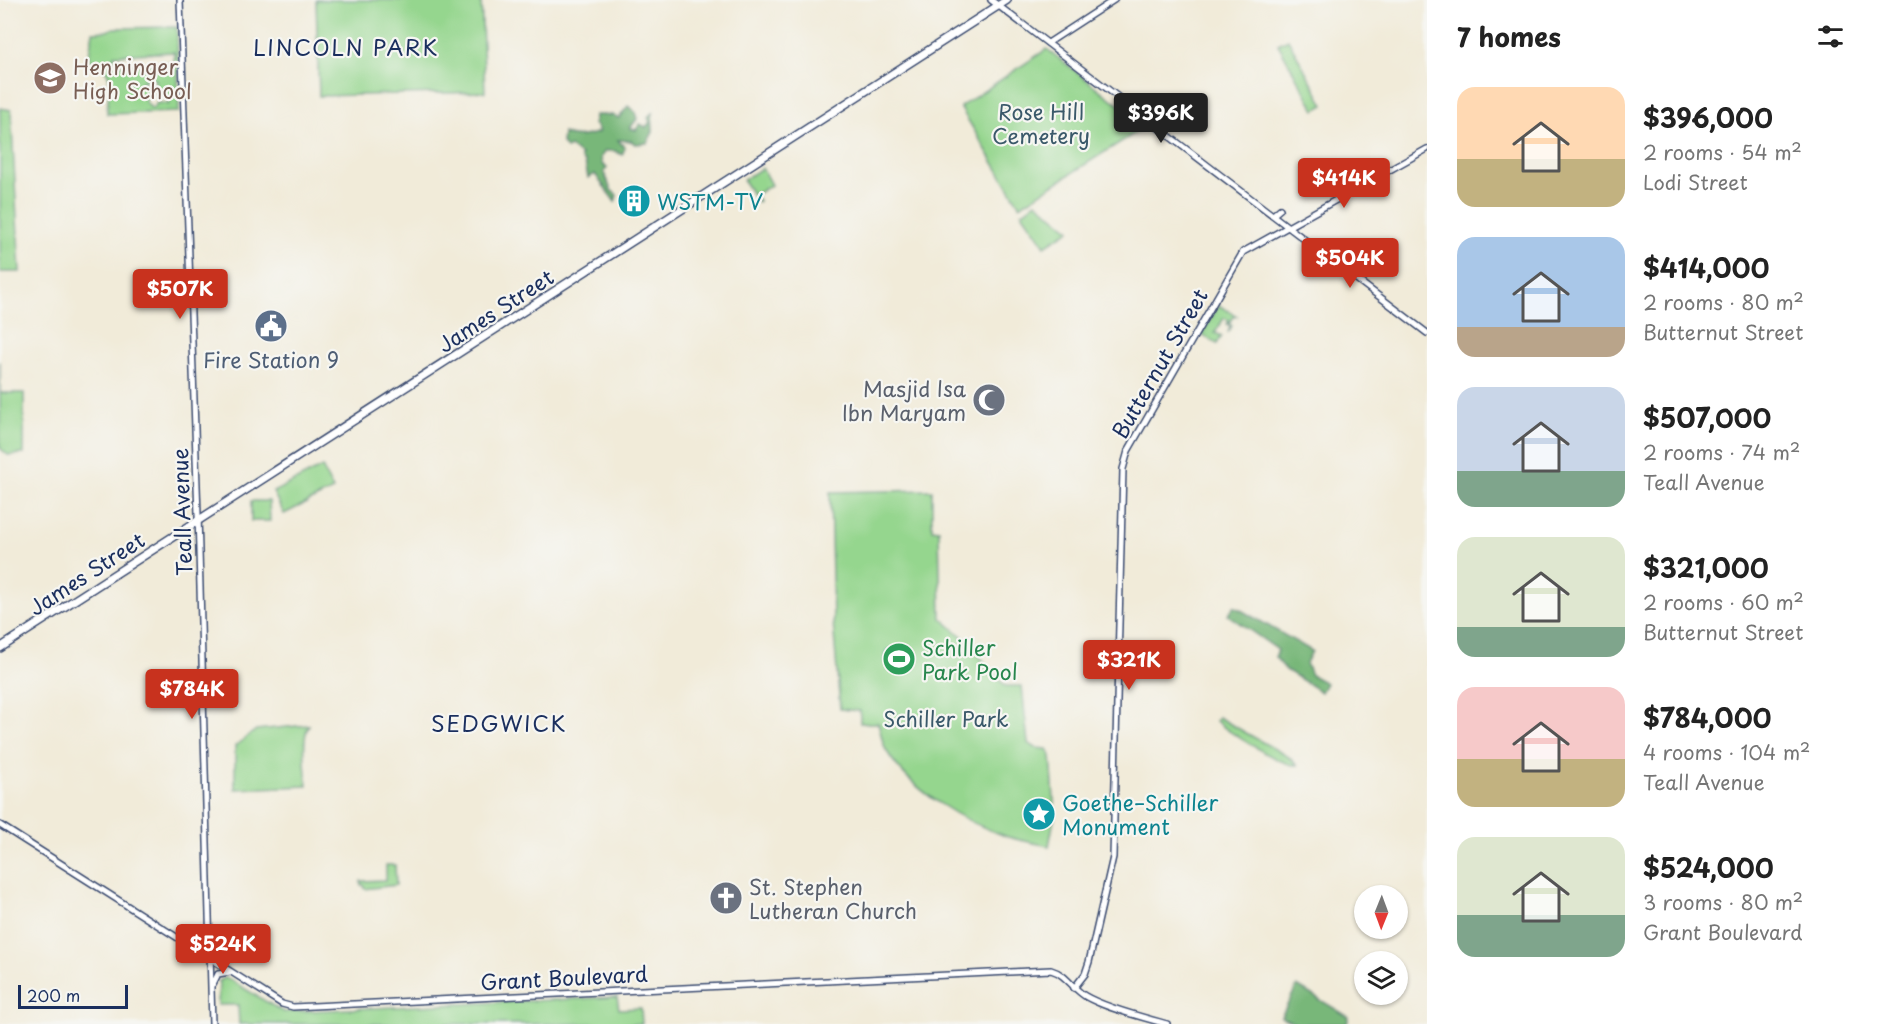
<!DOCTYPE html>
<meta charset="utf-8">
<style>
:root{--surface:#fff;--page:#f2f2f2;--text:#222;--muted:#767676;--accent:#c8321e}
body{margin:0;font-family:"Playpen Sans",sans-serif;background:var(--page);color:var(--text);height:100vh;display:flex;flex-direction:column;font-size:22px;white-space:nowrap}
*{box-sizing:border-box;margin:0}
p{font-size:20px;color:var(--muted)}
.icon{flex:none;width:33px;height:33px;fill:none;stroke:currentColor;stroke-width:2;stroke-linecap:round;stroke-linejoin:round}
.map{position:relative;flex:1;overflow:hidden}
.sheet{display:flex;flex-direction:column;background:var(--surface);width:450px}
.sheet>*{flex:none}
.needle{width:39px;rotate:181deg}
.controls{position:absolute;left:1354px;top:885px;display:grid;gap:12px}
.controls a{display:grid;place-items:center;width:54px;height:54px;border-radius:50%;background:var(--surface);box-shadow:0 2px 4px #0004;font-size:30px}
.scale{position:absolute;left:18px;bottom:15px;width:110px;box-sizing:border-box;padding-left:6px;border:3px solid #1b2f5e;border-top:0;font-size:16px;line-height:21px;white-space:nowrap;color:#1b2f5e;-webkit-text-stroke:4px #f6f6f2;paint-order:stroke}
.price{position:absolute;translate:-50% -51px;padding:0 14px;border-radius:6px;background:var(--accent);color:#fff;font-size:20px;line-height:39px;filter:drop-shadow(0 2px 3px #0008)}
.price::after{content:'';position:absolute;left:50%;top:36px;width:18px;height:14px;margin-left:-9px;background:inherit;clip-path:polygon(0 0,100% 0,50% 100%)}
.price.active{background:#222;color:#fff}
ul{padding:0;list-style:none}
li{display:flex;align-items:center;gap:18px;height:150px;padding:0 30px}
li span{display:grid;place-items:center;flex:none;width:168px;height:120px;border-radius:18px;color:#555}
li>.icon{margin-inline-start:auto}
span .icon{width:72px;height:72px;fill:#fffc;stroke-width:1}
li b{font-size:26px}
h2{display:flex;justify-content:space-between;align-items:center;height:72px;padding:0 30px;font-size:26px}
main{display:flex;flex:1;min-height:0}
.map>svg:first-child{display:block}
.green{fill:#95d68e;stroke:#588276;stroke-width:1.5;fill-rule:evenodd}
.forest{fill:#78b779;stroke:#4a736c;stroke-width:1.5}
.water{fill:#58b4d6;stroke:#3a729a;stroke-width:1.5}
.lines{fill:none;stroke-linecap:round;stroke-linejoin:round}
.minor-casing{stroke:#3b4b70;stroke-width:8}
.major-casing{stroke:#3b4b70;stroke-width:10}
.minor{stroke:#fff;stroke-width:5}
.major{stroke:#fff;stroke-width:7}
.labels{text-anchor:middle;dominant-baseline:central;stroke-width:4.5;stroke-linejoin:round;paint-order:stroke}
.education-label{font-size:21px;fill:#785e54;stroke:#f6f6f2;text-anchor:start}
.park-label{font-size:21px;fill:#3a596a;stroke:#f6f6f2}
.culture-label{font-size:21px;fill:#0d838f;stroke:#f6f6f2;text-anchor:start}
.street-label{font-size:21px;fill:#1b2f5e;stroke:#f6f6f2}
.service-label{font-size:21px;fill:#4e5e75;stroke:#f6f6f2}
.worship-label{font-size:21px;fill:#5b616d;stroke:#f6f6f2;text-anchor:end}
.leisure-label{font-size:21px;fill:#27864d;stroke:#f6f6f2;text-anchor:start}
.neighbourhood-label{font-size:22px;letter-spacing:1.5px;fill:#1b2f5e;stroke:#f6f6f2}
</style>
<main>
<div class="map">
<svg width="1427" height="1024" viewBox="0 0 1427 1024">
<rect width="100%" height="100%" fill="#f6f6f2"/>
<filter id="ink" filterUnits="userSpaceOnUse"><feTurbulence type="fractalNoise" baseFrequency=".0167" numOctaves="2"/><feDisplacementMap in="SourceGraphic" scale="12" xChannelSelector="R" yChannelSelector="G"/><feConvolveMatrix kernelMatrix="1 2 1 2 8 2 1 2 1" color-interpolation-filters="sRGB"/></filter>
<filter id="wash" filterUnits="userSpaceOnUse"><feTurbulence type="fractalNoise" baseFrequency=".008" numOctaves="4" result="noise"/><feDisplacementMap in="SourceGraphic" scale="24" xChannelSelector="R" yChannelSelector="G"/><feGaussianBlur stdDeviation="1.35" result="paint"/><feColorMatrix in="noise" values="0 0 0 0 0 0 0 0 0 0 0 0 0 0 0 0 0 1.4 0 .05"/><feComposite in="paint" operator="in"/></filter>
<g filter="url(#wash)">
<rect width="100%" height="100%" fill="#f1ebd9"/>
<!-- green -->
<g class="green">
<path d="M316 0H481L485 92 319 96Z"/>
<path d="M177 27 179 112 107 114C107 88 120 70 88 59L93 32 107 31 114 28ZM174 52V63L114 65V55ZM155 79V91L157 95H165L167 92 169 102 168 105 166 103H157L152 109 145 101 148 93H150L149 85H143V80Z"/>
<path d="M1288 39 1324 105 1315 110 1278 44Z"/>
<path d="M1047 49 1146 126 1020 206 960 107Z"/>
<path d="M0 108 11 110 20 272H0Z"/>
<path d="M762 168 771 185 755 195 759 201 757 202 743 180Z"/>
<path d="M1036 202 1070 230 1045 246 1022 213Z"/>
<path d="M1218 305 1237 316 1233 317 1229 324 1232 326 1228 333 1230 326 1227 324 1229 320 1224 318 1215 333 1222 336 1217 344 1202 335Z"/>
<path d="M0 361V393H24V454L8 455 0 448Z"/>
<path d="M322 467 333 490 284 514 273 492Z"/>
<path d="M932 490V529L939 530 941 618 964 638 1005 686H1022L1028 743 1036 748 1047 749 1051 756 1055 814 1049 846C1036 843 1021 841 1008 837 964 822 910 791 886 750 882 743 881 732 878 723H860V711L840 709 833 621 830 492Z"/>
<path d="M251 501H269L270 521H251Z"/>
<path d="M1218 717 1289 757 1297 765C1285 768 1227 731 1216 721Z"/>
<path d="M309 725C301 738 306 770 307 786L235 789V746L256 730Z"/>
<path d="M386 865H395L396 885 365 889 364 885H361V881L386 880Z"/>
<path d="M225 978 229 979 283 1012 617 997 619 1009 641 1008 642 1024H239L238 1005H218L219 981Z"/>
</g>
<!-- forest -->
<g class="forest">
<path d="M628 106 635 112 637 119 630 128 636 130 640 124 646 127 650 122 648 117 652 113 653 132 647 143 635 144 631 141 618 140 625 148 622 155 615 151H605L601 157 602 164 607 168 604 172 611 190 617 195 615 202 595 174 588 178 585 162 581 159V155L570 147 566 149 562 143 563 133C574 139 588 136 599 132L594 123 595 115H612L619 118Z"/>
<path d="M1234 606 1312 651 1306 663 1311 675 1326 683 1321 692 1286 670 1275 657 1278 650 1228 615Z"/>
<path d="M1297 986 1349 1017 1347 1024H1297L1281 1017Z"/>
</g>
<!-- water -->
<path class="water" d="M888 649 914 656 911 668 884 661Z"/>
</g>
<g filter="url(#ink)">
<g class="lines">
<defs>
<g id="minor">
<path d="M180 0 198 514 212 1024"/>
<path d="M991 0 1427 333"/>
<path d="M1048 43 1114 0"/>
<path d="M1273 215 1280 209"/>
<path d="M0 825 282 1004 293 1007 1051 970C1066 974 1073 989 1085 996 1105 1008 1145 1018 1167 1024"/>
<path d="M189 943 201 944 209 933"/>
<path d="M213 984 218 974 230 972"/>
<path d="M1074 988 1085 974 1089 962 1113 857 1123 469 1128 451 1243 252 1427 149"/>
</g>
<path id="major" d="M0 648 1007 0"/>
</defs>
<!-- minor casing -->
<use href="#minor" class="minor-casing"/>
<!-- major casing -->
<use href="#major" class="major-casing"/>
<!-- minor -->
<use href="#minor" class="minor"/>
<!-- major -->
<use href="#major" class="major"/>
</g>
</g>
<!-- icons -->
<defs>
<symbol id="school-disc" viewBox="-11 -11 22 22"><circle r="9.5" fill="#8d6e63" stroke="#f6f6f2"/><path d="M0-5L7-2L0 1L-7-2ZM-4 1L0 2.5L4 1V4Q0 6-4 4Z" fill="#fff"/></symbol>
<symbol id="building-disc" viewBox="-11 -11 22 22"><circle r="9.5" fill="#0f9aa8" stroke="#f6f6f2"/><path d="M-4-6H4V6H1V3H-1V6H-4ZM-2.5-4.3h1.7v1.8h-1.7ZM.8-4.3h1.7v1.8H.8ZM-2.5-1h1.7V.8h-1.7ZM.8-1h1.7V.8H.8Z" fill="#fff"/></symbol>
<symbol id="civic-disc" viewBox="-11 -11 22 22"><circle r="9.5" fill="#5c6f8a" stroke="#f6f6f2"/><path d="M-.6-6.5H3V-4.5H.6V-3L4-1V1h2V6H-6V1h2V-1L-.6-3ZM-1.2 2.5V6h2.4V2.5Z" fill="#fff"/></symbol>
<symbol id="mosque-disc" viewBox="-11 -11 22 22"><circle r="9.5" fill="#6b7280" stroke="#f6f6f2"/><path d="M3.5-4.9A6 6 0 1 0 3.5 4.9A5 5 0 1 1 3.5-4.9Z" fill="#fff"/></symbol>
<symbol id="stadium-disc" viewBox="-11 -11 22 22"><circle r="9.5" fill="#2e9e5b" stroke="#f6f6f2"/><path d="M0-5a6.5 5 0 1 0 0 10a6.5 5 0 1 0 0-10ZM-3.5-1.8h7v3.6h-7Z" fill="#fff"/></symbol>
<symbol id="sight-disc" viewBox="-11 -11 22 22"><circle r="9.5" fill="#0f9aa8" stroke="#f6f6f2"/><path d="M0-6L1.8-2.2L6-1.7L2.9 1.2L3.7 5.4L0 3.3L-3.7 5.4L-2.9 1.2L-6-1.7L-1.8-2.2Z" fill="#fff"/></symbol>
<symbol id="church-disc" viewBox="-11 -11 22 22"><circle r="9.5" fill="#6b7280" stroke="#f6f6f2"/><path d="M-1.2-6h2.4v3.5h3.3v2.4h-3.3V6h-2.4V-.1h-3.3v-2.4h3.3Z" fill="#fff"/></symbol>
</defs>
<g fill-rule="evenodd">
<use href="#school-disc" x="31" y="59" width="38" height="38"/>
<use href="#building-disc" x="615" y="182" width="38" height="38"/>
<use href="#civic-disc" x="252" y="307" width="38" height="38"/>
<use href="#mosque-disc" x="970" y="381" width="38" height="38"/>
<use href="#stadium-disc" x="880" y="640" width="38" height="38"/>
<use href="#sight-disc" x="1020" y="795" width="38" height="38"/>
<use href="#church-disc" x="707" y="879" width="38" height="38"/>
</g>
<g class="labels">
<!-- education labels -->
<g class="education-label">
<text x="73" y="66">Henninger<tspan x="73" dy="24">High School</tspan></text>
</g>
<!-- park labels -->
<g class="park-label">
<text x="1041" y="111">Rose Hill<tspan x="1041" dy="24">Cemetery</tspan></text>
<text x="946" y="718">Schiller Park</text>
</g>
<!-- culture labels -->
<g class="culture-label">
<text x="657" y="201">WSTM-TV</text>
<text x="1062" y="802">Goethe–Schiller<tspan x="1062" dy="24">Monument</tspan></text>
</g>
<!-- street labels -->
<g class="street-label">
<text transform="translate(495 310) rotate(-33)">James Street</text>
<text transform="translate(1159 363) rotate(-60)">Butternut Street</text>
<text transform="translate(181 512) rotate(-92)">Teall Avenue</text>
<text transform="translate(86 573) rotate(-33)">James Street</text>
<text transform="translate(564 977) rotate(-3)">Grant Boulevard</text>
</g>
<!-- service labels -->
<g class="service-label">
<text x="271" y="359">Fire Station 9</text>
</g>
<!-- worship labels -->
<g class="worship-label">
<text x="966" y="388">Masjid Isa<tspan x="966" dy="24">Ibn Maryam</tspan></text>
<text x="749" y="886" text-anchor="start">St. Stephen<tspan x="749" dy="24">Lutheran Church</tspan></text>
</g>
<!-- leisure labels -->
<g class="leisure-label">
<text x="922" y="647">Schiller<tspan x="922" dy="24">Park Pool</tspan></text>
</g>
<!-- neighbourhood labels -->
<g class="neighbourhood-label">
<text x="346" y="46">LINCOLN PARK</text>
<text x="499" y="722">SEDGWICK</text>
</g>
</g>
</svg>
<div class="controls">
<a><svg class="needle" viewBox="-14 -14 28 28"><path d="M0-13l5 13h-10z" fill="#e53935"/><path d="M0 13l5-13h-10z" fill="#767676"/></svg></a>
<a><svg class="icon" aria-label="layers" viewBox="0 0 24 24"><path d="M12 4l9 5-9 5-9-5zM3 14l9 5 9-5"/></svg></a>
</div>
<div class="scale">200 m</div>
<b class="price active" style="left:1161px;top:144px">$396K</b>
<b class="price" style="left:1344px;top:209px">$414K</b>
<b class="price" style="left:1350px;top:289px">$504K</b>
<b class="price" style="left:180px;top:320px">$507K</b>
<b class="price" style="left:1129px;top:691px">$321K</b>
<b class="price" style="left:192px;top:720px">$784K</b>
<b class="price" style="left:223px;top:975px">$524K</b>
</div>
<section class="sheet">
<h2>7 homes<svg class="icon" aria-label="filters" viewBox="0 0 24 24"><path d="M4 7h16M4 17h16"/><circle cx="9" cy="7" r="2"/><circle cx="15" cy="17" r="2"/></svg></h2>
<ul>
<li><span style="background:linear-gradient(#ffd9b3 60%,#c2b280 0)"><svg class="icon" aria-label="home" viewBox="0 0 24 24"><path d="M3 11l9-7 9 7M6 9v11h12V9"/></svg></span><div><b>$396,000</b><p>2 rooms · 54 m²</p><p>Lodi Street</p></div></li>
<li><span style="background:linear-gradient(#a9c7e8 75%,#b9a48a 0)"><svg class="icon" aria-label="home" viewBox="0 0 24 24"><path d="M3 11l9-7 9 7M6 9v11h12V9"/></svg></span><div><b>$414,000</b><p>2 rooms · 80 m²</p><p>Butternut Street</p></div></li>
<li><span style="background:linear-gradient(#c9d6e8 70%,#7fa58c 0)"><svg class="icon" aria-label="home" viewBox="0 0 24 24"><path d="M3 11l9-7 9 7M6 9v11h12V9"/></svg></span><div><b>$507,000</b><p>2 rooms · 74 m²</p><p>Teall Avenue</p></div></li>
<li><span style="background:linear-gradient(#dfe7d0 75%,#7fa58c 0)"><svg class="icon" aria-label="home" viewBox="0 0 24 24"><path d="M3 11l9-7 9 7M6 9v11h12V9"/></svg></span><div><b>$321,000</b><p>2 rooms · 60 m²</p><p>Butternut Street</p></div></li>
<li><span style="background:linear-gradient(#f6c9c9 60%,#c2b280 0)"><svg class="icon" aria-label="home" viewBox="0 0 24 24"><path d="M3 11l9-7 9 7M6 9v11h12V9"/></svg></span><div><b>$784,000</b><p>4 rooms · 104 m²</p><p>Teall Avenue</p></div></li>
<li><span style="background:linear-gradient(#dfe7d0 65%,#7fa58c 0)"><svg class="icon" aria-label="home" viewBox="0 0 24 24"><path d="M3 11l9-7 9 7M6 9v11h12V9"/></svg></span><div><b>$524,000</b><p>3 rooms · 80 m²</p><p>Grant Boulevard</p></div></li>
</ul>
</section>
</main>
